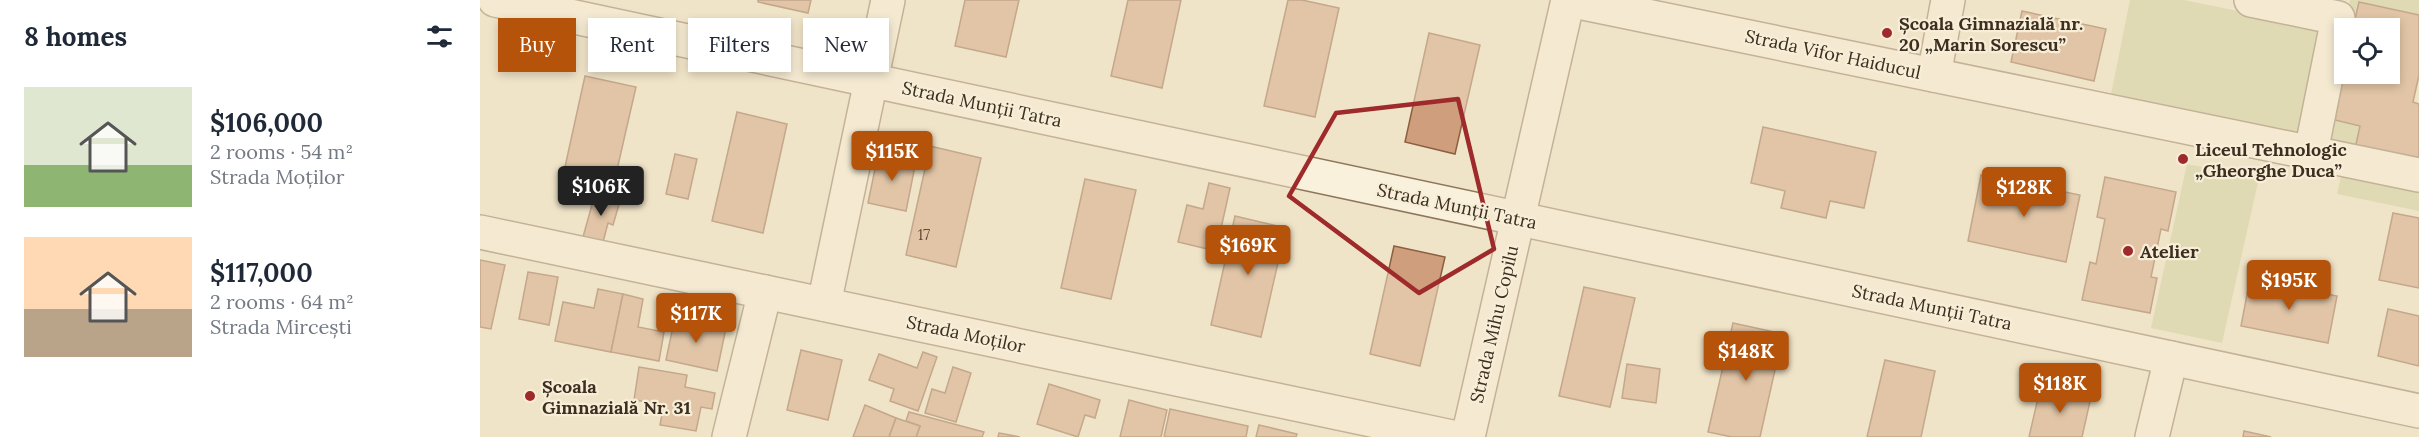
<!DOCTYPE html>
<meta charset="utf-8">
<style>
:root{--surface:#fff;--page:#f6f6f7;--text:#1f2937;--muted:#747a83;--accent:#b45309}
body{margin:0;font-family:Lora,serif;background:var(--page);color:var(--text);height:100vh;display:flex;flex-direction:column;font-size:22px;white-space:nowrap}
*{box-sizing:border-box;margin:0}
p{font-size:20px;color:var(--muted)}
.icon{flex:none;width:33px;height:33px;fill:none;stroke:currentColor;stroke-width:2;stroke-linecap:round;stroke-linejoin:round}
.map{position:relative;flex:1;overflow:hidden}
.drawer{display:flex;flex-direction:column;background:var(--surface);width:480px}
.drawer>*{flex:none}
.hud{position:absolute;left:18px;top:18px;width:570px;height:54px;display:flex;gap:12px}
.controls{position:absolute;left:1854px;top:18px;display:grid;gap:12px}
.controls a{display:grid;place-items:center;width:66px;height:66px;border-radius:0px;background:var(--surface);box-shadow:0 3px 9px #0003;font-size:30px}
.price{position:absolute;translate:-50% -51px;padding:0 14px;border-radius:6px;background:var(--accent);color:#fff;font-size:20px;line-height:39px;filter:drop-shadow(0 2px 3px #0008)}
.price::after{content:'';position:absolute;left:50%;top:36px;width:18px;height:14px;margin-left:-9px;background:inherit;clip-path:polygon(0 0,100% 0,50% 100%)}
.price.active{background:#222;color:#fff}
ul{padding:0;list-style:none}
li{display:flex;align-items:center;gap:18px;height:150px;padding:0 24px}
li span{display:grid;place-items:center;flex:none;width:168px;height:120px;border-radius:0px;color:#555}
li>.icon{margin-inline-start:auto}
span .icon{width:72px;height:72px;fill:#fffc;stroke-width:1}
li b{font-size:26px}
h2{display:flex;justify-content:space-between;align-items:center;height:72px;padding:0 24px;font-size:26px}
.chip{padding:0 21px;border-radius:0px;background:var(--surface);box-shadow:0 3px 9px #0003;font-size:21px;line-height:54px}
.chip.active{background:var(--accent);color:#fff}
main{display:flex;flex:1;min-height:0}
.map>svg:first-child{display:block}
.green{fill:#c9cf9b}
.building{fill:#cf9f7d;stroke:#8d5f41;stroke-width:1.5}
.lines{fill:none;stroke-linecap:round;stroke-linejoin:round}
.minor-casing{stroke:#8d765c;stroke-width:36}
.minor{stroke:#faf1dc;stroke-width:33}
.marked{fill:none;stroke:#9e2a2b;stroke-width:4.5;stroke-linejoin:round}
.poi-dot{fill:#9e2a2b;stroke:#f7eed8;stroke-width:2}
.labels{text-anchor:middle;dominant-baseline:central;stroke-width:4.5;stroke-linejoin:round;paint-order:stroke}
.number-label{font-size:15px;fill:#624a37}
.poi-label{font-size:18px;font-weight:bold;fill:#3d2e20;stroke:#f7eed8;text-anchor:start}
.street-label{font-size:18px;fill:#3d2e20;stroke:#f7eed8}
</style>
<main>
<section class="drawer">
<h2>8 homes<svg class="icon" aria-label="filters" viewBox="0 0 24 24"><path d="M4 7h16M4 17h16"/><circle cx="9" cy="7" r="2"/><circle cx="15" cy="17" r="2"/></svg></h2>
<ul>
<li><span style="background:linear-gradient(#dfe7d0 65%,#8fb573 0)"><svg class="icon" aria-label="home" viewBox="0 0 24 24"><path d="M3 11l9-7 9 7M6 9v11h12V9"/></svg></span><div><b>$106,000</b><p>2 rooms · 54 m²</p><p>Strada Moților</p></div></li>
<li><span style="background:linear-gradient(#ffd9b3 60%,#b9a48a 0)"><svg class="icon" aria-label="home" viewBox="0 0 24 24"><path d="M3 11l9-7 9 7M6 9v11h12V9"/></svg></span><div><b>$117,000</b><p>2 rooms · 64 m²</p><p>Strada Mircești</p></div></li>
</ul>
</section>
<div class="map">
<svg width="1939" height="437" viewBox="0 0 1939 437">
<rect width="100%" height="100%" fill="#f0e4c8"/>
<!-- green -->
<g class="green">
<path d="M1650 0H1704L1846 29 1824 138 1630 99Z"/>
<path d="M1870 0H1939V15L1879 3 1873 28H1864V72L1855 120 1880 126 1875 149 1841 142Z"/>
<path d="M1707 164 1779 178 1742 343 1671 328Z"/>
<path d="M1861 176 1939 191V211L1857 194Z"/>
</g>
<!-- building -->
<g class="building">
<path d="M278 0H331L328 13 278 2Z"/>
<path d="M485 0H539L526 57 475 46Z"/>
<path d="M648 0H701L682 88 631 76Z"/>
<path d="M808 0H822L859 8 835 117 784 106Z"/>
<path d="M1879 2 1939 15V75L1933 102 1939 104V162L1875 149 1880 126 1855 120 1864 72V74H1910V28H1873Z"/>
<path d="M1542 11 1626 29 1614 81 1531 62Z"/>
<path d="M949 33 1000 45 975 154 925 142Z"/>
<path d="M105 76 156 87 131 196 81 185Z"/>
<path d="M257 112 307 124 283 233 232 221Z"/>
<path d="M1283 127 1396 152 1384 208 1350 201 1346 218 1301 208 1305 191 1271 183Z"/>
<path d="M450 146 501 158 476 267 426 255Z"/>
<path d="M195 154 217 159 208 199 186 194Z"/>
<path d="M398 154 436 161 426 211 388 203Z"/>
<path d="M1501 175 1600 195 1586 262 1488 241Z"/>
<path d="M1625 177 1696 192 1688 231 1681 229 1671 277 1677 278 1670 313 1602 300 1610 262 1616 264 1625 219 1617 217Z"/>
<path d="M605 179 656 190 631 299 581 288Z"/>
<path d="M729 183 750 188 736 251 698 242 707 205 723 209Z"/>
<path d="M115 194 140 201 133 225 128 223 123 242 103 237Z"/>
<path d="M1913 213 1939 218V288L1899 280Z"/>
<path d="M755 216 806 228 781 337 731 325Z"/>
<path d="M914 246 965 257 940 366 890 354Z"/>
<path d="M0 260 25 265 11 329 0 327Z"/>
<path d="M48 272 78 277 69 325 39 319Z"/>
<path d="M1770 279 1857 296 1848 343 1761 326Z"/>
<path d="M1104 287 1155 298 1130 407 1079 396Z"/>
<path d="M118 289 143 294 131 352 75 341 83 302 114 308Z"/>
<path d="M143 294 163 299 158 327 184 332 179 361 131 352Z"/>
<path d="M1908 309 1939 316V366L1898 356Z"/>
<path d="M195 317 246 328 237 371 186 360Z"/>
<path d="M1253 323 1303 334 1280 437H1252L1228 432Z"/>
<path d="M321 350 362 360 348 420 307 410Z"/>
<path d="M443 352 457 357 438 411 410 401 414 389 389 380 399 354 437 368Z"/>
<path d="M1405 360 1455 371 1441 437H1387Z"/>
<path d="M1147 364 1180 369 1176 403 1142 398Z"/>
<path d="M159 367 207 375 205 387 235 393 232 409 221 407 216 431 180 425 184 404 154 400Z"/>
<path d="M473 367 491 373 476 422 445 413 452 389 465 393Z"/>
<path d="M569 384 620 400 615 418 605 415 598 437 557 424Z"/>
<path d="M1561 385 1611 397 1602 437H1549Z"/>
<path d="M649 400 687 410 681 437H640Z"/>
<path d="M385 405 416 418 409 437H373Z"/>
<path d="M690 409 768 426 766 437H684Z"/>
<path d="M429 412 504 432 502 437H436L440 426 426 421Z"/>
<path d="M416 418 440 426 436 437H409Z"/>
<path d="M779 425 817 434 816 437H776Z"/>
<path d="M1764 431 1791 437H1763Z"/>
<path d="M519 433 540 437H518Z"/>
</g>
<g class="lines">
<defs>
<g id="minor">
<path d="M15 0 1939 411"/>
<path d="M1089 0 1939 175"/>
<path d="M1771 0 1858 18 1831 152"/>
<path d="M1454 75 1468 0"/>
<path d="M0 232 972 437"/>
<path d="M344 304 408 0"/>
<path d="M249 437 285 292"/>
<path d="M988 437 1088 0"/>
<path d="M1672 437 1691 358"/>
</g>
</defs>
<!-- minor casing -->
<use href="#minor" class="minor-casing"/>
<!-- minor -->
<use href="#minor" class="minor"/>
</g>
<!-- marked area -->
<path d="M0 0H1939V437H0ZM978 99 1014 249 939 293 809 196 856 113Z" fill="#f0e4c8" fill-opacity=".55" fill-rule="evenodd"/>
<path class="marked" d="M978 99 1014 249 939 293 809 196 856 113Z"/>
<!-- markers -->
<g class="poi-dot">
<circle cx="1407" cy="33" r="6"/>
<circle cx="1703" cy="159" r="6"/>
<circle cx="1648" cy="251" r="6"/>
<circle cx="50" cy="396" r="6"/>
</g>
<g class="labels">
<!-- number labels -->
<g class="number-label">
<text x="444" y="234">17</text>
</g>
<!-- poi labels -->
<g class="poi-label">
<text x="1419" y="23">Școala Gimnazială nr.<tspan x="1419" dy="21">20 „Marin Sorescu”</tspan></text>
<text x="1715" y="149">Liceul Tehnologic<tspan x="1715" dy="21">„Gheorghe Duca”</tspan></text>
<text x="1660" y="251">Atelier</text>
<text x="62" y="386">Școala<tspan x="62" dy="21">Gimnazială Nr. 31</tspan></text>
</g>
<!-- street labels -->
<g class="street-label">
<text transform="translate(1353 54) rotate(12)">Strada Vifor Haiducul</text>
<text transform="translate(502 104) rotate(12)">Strada Munții Tatra</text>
<text transform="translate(977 206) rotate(12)">Strada Munții Tatra</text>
<text transform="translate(1452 307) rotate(12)">Strada Munții Tatra</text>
<text transform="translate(1014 324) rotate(-77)">Strada Mihu Copilu</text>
<text transform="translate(486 334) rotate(12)">Strada Moților</text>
</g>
</g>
</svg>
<div class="controls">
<a><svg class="icon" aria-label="locate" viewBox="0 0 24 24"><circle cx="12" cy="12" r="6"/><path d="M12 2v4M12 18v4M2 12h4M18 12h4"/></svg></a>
</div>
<b class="price" style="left:412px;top:182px">$115K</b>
<b class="price active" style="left:121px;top:217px">$106K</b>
<b class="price" style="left:1544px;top:218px">$128K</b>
<b class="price" style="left:768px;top:276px">$169K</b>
<b class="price" style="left:1809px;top:311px">$195K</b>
<b class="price" style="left:216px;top:344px">$117K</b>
<b class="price" style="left:1266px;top:382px">$148K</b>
<b class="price" style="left:1580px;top:414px">$118K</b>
<div class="hud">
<a class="chip active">Buy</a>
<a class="chip">Rent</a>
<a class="chip">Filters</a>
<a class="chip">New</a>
</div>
</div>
</main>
